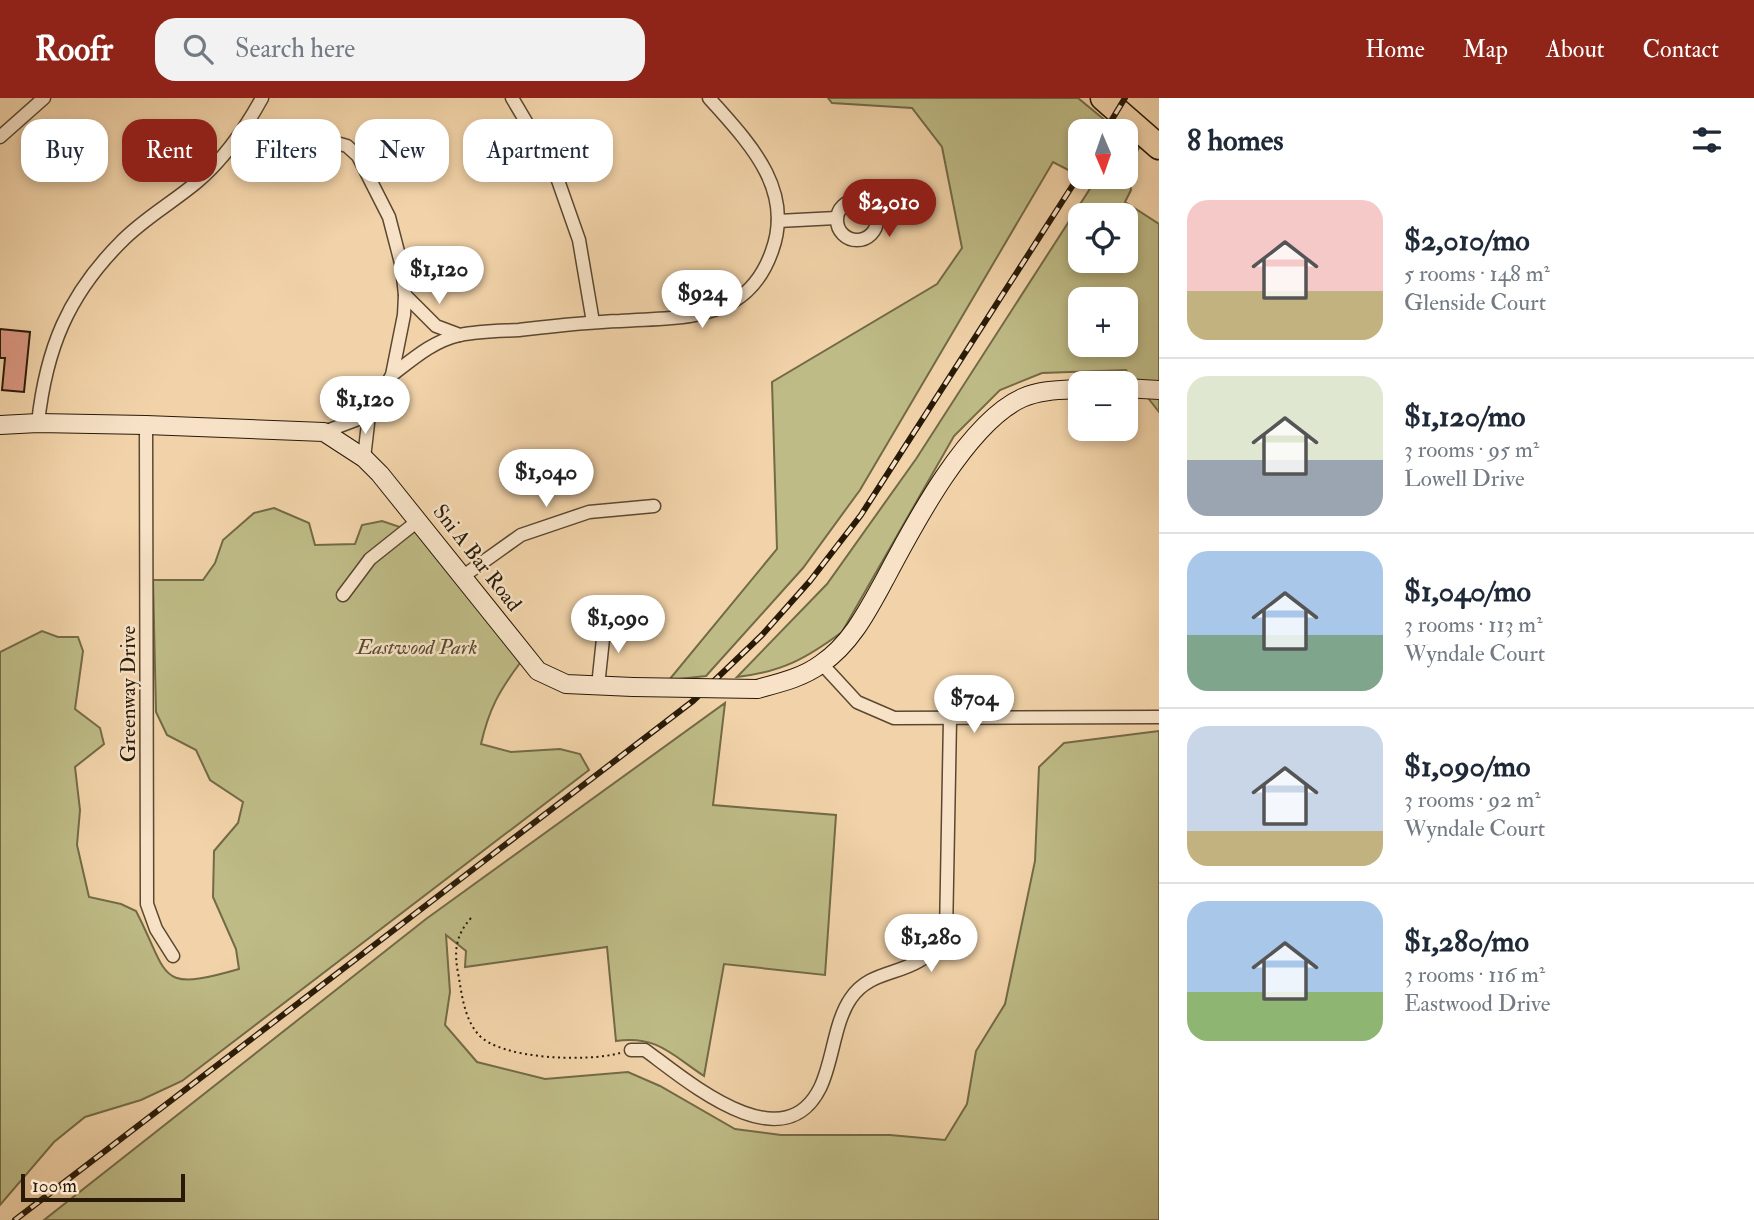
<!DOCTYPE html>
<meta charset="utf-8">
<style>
:root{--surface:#fff;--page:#f2f2f3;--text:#1f2937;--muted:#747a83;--line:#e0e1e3;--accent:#8f2418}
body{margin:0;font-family:"IM FELL Double Pica",serif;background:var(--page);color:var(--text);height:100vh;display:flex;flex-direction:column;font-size:26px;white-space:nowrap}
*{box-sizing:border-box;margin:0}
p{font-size:23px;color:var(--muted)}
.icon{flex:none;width:38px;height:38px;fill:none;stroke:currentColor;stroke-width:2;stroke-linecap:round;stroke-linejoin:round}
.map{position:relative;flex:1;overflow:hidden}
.sheet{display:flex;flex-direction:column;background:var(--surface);width:595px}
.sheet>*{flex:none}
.top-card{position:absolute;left:21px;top:21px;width:665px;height:63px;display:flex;gap:14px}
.needle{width:46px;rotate:178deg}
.controls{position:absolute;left:1068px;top:21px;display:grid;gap:14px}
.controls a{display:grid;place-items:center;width:70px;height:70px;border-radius:14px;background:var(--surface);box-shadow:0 4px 10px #0003;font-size:35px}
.scale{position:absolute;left:21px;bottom:18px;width:164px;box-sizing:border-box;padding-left:7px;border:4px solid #281a07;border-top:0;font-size:19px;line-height:24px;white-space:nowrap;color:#281a07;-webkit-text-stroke:5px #f7e2c7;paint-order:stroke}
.price{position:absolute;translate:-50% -60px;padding:0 16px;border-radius:24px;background:#fff;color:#222;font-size:23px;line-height:46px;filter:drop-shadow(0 2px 4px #0008)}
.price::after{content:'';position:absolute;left:50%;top:42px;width:21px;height:16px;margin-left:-10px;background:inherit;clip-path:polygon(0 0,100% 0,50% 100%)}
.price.on{background:var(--accent);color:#fff}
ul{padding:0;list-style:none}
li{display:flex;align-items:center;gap:21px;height:175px;padding:0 28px}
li+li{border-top:2px solid var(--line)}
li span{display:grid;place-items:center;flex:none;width:196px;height:140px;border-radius:21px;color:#555}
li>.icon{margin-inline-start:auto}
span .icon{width:84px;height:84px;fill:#fffc;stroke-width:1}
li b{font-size:30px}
h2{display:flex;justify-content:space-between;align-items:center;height:84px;padding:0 28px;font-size:30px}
.chip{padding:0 24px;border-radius:21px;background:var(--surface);box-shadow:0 4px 10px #0003;font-size:24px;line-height:63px}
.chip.on{background:var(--accent);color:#fff}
header{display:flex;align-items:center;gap:42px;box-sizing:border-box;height:98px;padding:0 35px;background:var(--accent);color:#fff}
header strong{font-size:33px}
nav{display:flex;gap:38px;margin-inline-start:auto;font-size:24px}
.search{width:490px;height:63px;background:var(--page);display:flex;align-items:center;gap:18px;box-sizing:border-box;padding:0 24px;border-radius:21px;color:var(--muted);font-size:26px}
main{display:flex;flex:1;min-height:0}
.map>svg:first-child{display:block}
.green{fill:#bebb86;stroke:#736a46;stroke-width:2;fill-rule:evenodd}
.building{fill:#dc9783;stroke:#281a07;stroke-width:2}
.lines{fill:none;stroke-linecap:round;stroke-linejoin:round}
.street-casing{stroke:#5a4830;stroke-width:15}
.secondary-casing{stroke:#281a07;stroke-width:20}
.highway-casing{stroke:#281a07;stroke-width:27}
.path{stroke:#281a07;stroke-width:2;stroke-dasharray:2 3.5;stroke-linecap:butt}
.street{stroke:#f7e2c7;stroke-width:12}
.secondary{stroke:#f7e2c7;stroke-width:18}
.highway{stroke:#f2d3a9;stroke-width:24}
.rail-casing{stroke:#281a07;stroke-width:6}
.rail{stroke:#f7e2c7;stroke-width:3.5;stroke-dasharray:10;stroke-linecap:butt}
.secondary-bridge-casing{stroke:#281a07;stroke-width:20;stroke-linecap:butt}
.secondary-bridge{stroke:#f7e2c7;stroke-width:18}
.labels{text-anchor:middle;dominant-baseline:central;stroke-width:5;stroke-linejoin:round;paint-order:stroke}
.street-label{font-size:21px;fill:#281a07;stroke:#f7e2c7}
.park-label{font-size:21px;font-style:italic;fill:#554a2d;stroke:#f7e2c7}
</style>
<header>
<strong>Roofr</strong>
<div class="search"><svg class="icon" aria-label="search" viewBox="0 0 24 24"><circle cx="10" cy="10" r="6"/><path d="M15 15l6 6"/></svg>Search here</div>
<nav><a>Home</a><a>Map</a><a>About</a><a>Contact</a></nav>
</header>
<main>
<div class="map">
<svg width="1159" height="1122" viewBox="0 0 1159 1122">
<rect width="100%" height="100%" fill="#f2d3a9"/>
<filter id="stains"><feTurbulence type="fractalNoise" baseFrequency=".00286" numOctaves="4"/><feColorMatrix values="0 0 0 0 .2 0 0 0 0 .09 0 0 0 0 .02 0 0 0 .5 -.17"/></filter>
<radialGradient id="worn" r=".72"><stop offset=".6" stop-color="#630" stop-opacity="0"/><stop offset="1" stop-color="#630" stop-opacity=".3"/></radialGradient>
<!-- green -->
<g class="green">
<path d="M828 0H1078L1118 33H1080V78L1053 64 860 392 803 470 706 578 669 582 777 451 772 284 937 186 962 150 942 49 912 10 832 5Z"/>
<path d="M1125 39 1139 50 1128 68 1131 92 1125 104 1159 126V314L1126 272 1042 275 1000 292 954 338 842 534C807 560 782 574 737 579L827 486 916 361 1093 86 1081 79H1125ZM1080 117H1125V163H1080ZM1080 201H1125V247H1080Z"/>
<path d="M274 410 309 425 315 447 355 446 362 427 382 423 421 436 520 565C499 593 489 611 481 646L511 654 560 651 580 656 589 672 182 983 141 1002 85 1019 54 1044 0 1107V554L42 533 58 539H78L83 553 75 611 100 630 104 646 75 669 80 712 77 747 89 799 121 806 136 813C170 879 156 895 239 871L236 851 213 799 214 753 238 725 243 704 210 682 196 652 167 637 156 614 153 482H203L215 465 223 442 254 415Z"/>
<path d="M725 605 713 707 836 717 825 877 724 866 704 978C672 957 657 937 616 943L607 849 465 869 466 853 446 837 450 894 445 927 477 964 545 981 628 974 660 988 735 1031 781 1037H890L945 1042 967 1006 976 953 1005 906 1035 763 1039 669 1064 645 1159 633V1122H44L426 821Z"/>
</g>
<!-- building -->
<path class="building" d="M0 231 30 234 24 294 2 292 5 260H0Z"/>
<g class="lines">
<defs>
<g id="street">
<path d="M512 0 554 71 579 142 593 224"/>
<path d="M0 39 44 0"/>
<path d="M230 51 333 44 347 48 358 58 389 119 402 169 405 197 404 217 392 277 369 317 324 334"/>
<circle cx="857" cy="122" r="20"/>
<path d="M778 123 836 120"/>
<path d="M405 197 436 228 460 237"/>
<path d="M392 277C414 260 433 243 460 237 479 233 500 233 519 232 553 228 586 224 620 223 658 220 700 223 734 203 752 192 765 173 772 153 795 90 747 43 709 0"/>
<path d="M38 325C46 251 68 197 121 144 143 121 172 105 197 84 224 61 245 31 262 0"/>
<path d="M146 327 147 806 156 831 173 858"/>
<path d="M364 360 369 317"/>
<path d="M462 479 521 437 589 414 654 408"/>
<path d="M343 497 370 461 419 422"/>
<path d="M822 566 857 604 894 620 1159 619"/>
<path d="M598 588 605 522"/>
<path d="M631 952H645C685 981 782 1066 820 990 833 964 834 924 851 900 868 875 895 877 919 863 930 857 938 847 946 837L950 621"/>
</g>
<g id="secondary">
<path d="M1125 290 1159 292"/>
<path d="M0 327 38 325 146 327 324 334 364 360 380 376 538 573 566 586 633 589"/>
<path d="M757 591C779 585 802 580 821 566 851 546 868 512 885 481 913 428 967 325 1022 300 1040 292 1060 292 1080 291"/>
</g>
<path id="highway" d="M1103 0 1159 49"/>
</defs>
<!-- street casing -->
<use href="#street" class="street-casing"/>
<!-- secondary casing -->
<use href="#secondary" class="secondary-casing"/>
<!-- highway casing -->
<use href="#highway" class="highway-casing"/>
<!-- path -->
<path class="path" d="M471 820C454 839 454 856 459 880 462 899 465 921 478 936 500 962 589 964 620 955"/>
<!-- street -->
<use href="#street" class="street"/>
<!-- secondary -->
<use href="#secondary" class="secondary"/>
<!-- highway -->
<use href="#highway" class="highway"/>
<defs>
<g id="rail">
<path d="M1105 33 1125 0"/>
<path d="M15 1122 693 603 762 537 810 483 861 417 1080 76"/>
</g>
</defs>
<!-- rail casing -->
<use href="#rail" class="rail-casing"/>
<!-- rail -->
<use href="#rail" class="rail"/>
<defs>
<path id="secondary-bridge" d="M633 589 757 591"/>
</defs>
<!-- secondary-bridge casing -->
<use href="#secondary-bridge" class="secondary-bridge-casing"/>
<!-- secondary-bridge -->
<use href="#secondary-bridge" class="secondary-bridge"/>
</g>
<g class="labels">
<!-- street labels -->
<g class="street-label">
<text transform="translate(477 460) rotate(52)">Sni A Bar Road</text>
<text transform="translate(128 596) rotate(-90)">Greenway Drive</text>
</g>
<!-- park labels -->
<g class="park-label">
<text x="417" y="549">Eastwood Park</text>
</g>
</g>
<rect width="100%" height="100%" filter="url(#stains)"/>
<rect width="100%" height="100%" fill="url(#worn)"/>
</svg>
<div class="controls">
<a><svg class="needle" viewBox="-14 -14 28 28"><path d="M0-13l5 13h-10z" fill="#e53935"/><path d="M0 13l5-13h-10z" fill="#747a83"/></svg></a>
<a><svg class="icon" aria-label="locate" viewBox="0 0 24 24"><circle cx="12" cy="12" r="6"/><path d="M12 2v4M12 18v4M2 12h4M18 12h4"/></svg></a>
<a>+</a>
<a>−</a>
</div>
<div class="scale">100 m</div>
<b class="price on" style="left:889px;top:141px">$2,010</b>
<b class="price" style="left:439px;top:208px">$1,120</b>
<b class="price" style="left:702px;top:232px">$924</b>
<b class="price" style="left:365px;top:338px">$1,120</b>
<b class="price" style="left:546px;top:411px">$1,040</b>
<b class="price" style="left:618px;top:557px">$1,090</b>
<b class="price" style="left:974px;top:637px">$704</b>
<b class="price" style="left:931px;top:876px">$1,280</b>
<div class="top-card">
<a class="chip">Buy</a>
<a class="chip on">Rent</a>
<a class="chip">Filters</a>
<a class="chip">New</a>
<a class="chip">Apartment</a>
</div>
</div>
<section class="sheet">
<h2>8 homes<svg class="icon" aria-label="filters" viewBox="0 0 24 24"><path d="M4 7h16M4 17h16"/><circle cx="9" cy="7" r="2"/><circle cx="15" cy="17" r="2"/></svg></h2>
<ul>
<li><span style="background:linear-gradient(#f6c9c9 65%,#c2b280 0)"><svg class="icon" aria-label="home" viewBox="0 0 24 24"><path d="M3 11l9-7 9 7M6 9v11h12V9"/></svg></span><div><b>$2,010/mo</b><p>5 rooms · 148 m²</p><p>Glenside Court</p></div></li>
<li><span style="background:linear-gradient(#dfe7d0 60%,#9aa5b1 0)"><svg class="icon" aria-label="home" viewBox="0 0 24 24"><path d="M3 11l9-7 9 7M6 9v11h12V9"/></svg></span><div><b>$1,120/mo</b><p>3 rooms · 95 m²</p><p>Lowell Drive</p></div></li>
<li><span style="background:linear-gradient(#a9c7e8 60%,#7fa58c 0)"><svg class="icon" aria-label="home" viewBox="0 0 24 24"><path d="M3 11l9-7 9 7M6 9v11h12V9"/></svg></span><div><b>$1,040/mo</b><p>3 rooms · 113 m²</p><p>Wyndale Court</p></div></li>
<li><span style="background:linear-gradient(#c9d6e8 75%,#c2b280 0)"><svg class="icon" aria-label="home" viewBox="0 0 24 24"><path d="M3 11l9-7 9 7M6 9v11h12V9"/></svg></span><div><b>$1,090/mo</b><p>3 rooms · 92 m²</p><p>Wyndale Court</p></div></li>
<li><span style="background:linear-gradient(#a9c7e8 65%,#8fb573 0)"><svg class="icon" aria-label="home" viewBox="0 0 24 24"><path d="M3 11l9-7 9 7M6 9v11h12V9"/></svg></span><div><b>$1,280/mo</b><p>3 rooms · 116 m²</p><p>Eastwood Drive</p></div></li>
</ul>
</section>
</main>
